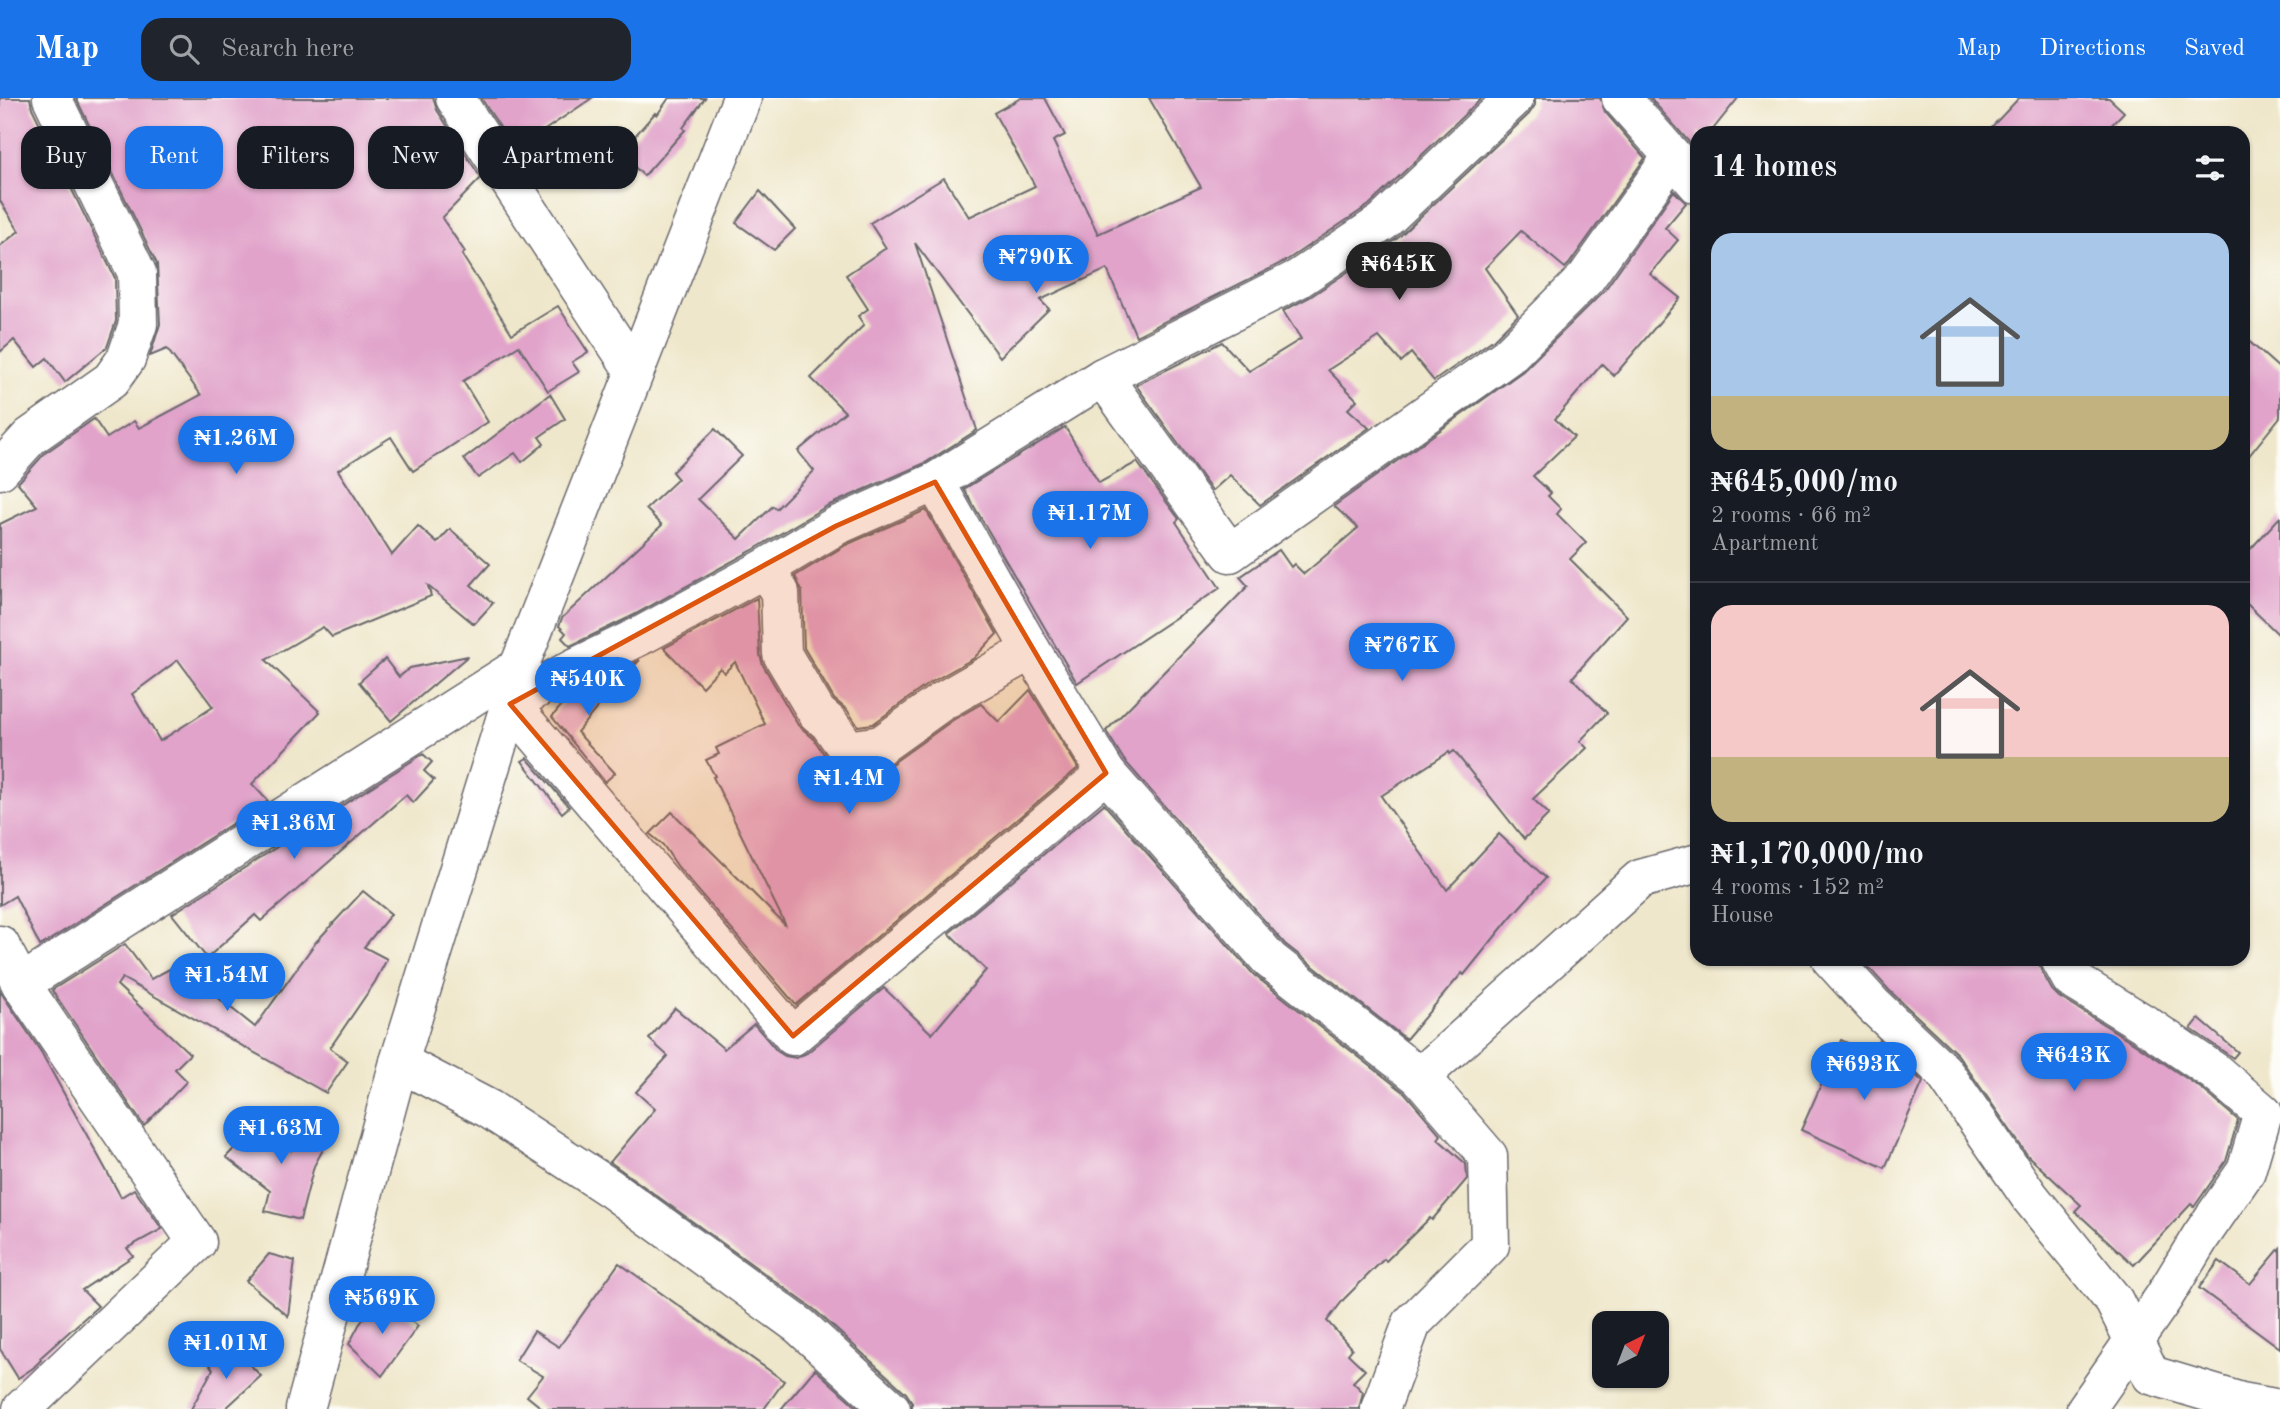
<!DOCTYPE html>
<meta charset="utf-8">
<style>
:root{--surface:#171b24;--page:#20242c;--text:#f1f3f6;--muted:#9ea1a6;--line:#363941;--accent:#1a73e8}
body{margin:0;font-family:"Old Standard TT",serif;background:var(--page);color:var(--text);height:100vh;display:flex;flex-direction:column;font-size:26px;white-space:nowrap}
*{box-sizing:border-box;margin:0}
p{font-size:23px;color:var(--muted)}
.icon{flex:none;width:38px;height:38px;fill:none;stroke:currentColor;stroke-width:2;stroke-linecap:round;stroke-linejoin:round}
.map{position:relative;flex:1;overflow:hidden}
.panel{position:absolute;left:1690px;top:28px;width:560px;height:840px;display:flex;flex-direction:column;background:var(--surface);border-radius:21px;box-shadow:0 2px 5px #0004}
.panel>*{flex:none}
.hud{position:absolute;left:21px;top:28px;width:665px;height:63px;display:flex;gap:14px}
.needle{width:46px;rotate:42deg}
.fabs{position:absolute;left:1592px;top:1213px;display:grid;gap:14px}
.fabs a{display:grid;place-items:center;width:77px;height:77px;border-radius:14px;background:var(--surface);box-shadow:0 2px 5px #0004;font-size:35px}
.price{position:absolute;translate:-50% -60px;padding:0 16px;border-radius:24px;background:var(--accent);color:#fff;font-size:23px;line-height:46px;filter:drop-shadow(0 2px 4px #0008)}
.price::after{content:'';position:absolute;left:50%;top:42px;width:21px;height:16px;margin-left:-10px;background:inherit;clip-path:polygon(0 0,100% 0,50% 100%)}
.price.on{background:#222;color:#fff}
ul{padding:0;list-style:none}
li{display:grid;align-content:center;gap:14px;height:371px;padding:0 21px}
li+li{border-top:2px solid var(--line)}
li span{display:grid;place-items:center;height:217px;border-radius:21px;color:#555}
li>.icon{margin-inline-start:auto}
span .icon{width:126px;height:126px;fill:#fffc;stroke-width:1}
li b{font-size:30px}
h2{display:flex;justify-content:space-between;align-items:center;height:84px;padding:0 21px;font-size:30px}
.pill{padding:0 24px;border-radius:21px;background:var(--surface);box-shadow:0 2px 5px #0004;font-size:24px;line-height:63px}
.pill.on{background:var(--accent);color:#fff}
header{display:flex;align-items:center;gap:42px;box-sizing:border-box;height:98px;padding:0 35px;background:var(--accent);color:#fff}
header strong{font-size:33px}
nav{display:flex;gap:38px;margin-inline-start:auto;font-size:24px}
.search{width:490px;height:63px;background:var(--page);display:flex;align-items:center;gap:18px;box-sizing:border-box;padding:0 24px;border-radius:21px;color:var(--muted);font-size:26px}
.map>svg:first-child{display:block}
.building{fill:#e1a3ca;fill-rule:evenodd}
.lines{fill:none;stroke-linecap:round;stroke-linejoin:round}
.minor-casing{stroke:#6a676d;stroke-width:41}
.minor{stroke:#fff;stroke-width:38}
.marked{fill:#de560e;fill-opacity:0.2;stroke:#de560e;stroke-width:5;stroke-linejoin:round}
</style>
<header>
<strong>Map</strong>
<div class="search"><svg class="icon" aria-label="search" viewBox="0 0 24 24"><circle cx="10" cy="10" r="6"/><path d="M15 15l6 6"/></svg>Search here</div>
<nav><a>Map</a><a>Directions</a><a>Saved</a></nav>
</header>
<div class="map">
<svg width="2280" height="1311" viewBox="0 0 2280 1311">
<rect width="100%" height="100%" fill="#fdfcf7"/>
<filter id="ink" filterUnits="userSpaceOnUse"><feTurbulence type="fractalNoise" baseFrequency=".0143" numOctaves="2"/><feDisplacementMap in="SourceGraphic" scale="14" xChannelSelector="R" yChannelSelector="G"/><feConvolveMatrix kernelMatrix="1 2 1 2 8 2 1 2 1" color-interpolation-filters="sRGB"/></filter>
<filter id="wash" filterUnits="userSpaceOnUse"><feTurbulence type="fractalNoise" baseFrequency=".00686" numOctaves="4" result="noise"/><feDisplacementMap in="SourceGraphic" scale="28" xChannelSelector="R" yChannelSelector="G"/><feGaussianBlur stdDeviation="1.57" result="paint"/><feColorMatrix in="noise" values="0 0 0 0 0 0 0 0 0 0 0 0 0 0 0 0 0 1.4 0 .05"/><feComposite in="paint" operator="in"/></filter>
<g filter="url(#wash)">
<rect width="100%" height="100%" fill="#efe7cb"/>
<g id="blocks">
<!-- building -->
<g class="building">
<path d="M0 0H30L32 10 115 180 116 223 107 249 65 284 47 260 36 269 14 242 0 254V148L19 133 0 103Z"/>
<path d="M76 0H433L437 12 481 80 442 120 465 154 462 157 512 236 558 208 588 254 572 264 579 274 548 293 519 248 463 283 488 324 413 373 391 339 338 372 392 457 418 428 437 445 450 431 490 466 471 487 493 505 474 526 428 488 431 498 332 539 323 529 266 562 320 614 252 686 268 703 40 848 15 798 0 807V426L37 408 18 385 45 355 94 321 107 340 134 323 139 330 201 297 167 251 150 258 160 226 157 166ZM178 562 213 609 160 643 132 596Z"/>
<path d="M481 0H592L515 52Z"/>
<path d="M669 0H705L683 30 685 32 644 78 620 55 655 15 657 17Z"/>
<path d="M1021 0H1045L1065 37 1053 43 1098 136 1201 89 1149 0H1482L1369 107 1287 162 1136 238 1107 171 1040 202 1049 211 1000 259 915 145 977 332 925 365 827 408 753 452 634 517 570 548 562 540 566 535 559 528 562 520 662 427 646 411 678 381 672 374 715 331 742 358 698 401 739 441 773 408 776 411 814 373 798 353 845 314 811 280 864 227 858 218 868 211 846 177 886 150 870 125 944 80 969 119 1035 88 994 15Z"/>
<path d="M1535 0H1600L1605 14 1645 60 1569 166 1565 170 1521 133 1485 170 1518 217 1494 241 1434 283 1411 255 1401 264 1379 239 1328 272 1357 302 1348 311 1369 330 1260 407 1230 377 1212 393 1136 287 1222 244 1249 273 1301 241 1283 213 1310 199 1398 140 1529 16 1535 7Z"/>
<path d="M1650 0H1738L1710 35H1698L1697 53Z"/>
<path d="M2019 0H2109L2124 14 2104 35H1986Z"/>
<path d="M760 93 795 131 774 152 736 125Z"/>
<path d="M1674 93 1686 105 1665 130 1678 142 1650 176 1680 200 1614 278 1602 266 1555 321 1574 339 1533 378 1551 395 1548 398 1561 411 1557 416 1586 445 1570 461 1627 518 1572 580 1607 615 1580 643 1587 650 1533 701 1549 716 1524 741 1454 653 1450 656 1449 654 1381 698 1447 792 1499 736 1546 780 1510 820 1464 877 1462 875 1406 941 1285 846 1124 662 1106 633 1248 488 1240 479 1279 452 1291 469 1294 466 1304 476 1358 430 1334 408 1523 273 1604 193Z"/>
<path d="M2244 239 2280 271V319L2244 364Z"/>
<path d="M550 296 565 321 539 339 544 346 522 364 515 355 478 380 464 361Z"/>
<path d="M1065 329 1099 385 1137 364 1179 421 1176 424 1220 490 1077 585 964 391Z"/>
<path d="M926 412 997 536 974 560 928 586 873 626 858 628 847 612 834 601 804 550 802 493 795 478 846 447Z"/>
<path d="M2280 419V538L2244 503V458Z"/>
<path d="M757 500 760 557 763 567 798 627 813 640 830 665 839 672 851 674 884 669 893 665 953 622 981 606 999 624 1030 592 1078 670 796 907 678 769 663 747 650 736 672 714 786 828 713 679 715 678 706 662 719 656 716 650 765 626 735 564 724 575 720 570 702 589 664 550Z"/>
<path d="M468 558 391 623 359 584 385 561 399 579 410 570Z"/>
<path d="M640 562 614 589 577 634 615 675 605 684 552 619 569 598Z"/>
<path d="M423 656 432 664 424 673 434 682 413 705 406 697 261 823 255 817 207 860 172 816Z"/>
<path d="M527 660 569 709 562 715 522 663Z"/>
<path d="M1104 706 1254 877 1405 995 1441 1037 1438 1041 1466 1066 1467 1081 1432 1122 1430 1120 1386 1163 1384 1161 1344 1201 1327 1223 1352 1251 1348 1256 1365 1272 1353 1284 1363 1294 1359 1311H912V1304L906 1295 815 1212 610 1064 655 1011 636 994 668 958 649 941 675 910 724 951 754 926 777 953 785 958 796 960 807 955 884 890 932 936 986 872 949 835Z"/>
<path d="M363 793 391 816 364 849 387 861 375 884 330 950 348 963 326 995 122 880 117 887 190 956 175 971 187 983 144 1028 52 892 125 846 151 881 177 867 255 929 316 844Z"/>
<path d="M1861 861H2038L2041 872 2052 892 2059 899 2134 945 2202 991 2238 1022 2226 1063 2194 1109 2191 1106 2134 1167 2075 1113 2081 1107 2028 1058 1958 957 1889 892Z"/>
<path d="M0 893 41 954 121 1099 134 1091 162 1131 127 1150 133 1158 82 1192 98 1208 40 1260 41 1262 33 1270 18 1280 0 1251Z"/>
<path d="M2199 921 2238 954 2233 960 2191 931Z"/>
<path d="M1841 942 1872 957 1879 942 1923 984 1885 1070 1801 1032Z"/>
<path d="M261 1023 291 1052 306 1024 331 1037 314 1068 300 1122 265 1113 270 1093 226 1059Z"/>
<path d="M2280 1150V1250L2199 1190 2219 1163 2250 1186Z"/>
<path d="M269 1156 295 1163 288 1218 246 1183Z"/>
<path d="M619 1165 784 1283 764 1311H543L527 1298 543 1278 516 1262 534 1233 559 1249Z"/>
<path d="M379 1200 418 1228 382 1278 349 1246 359 1227Z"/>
<path d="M231 1247 261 1278 225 1311H191L213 1271 210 1268Z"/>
<path d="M815 1271 859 1311H781Z"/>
</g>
</g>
</g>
<g filter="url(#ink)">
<use href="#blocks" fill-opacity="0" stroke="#6a676d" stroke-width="2"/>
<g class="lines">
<defs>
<g id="minor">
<path d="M455 0 634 273"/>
<path d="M1621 0 1698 87"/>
<path d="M1103 279 1230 455 1508 258 1586 180 1672 59"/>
<path d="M0 372 30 339 111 282 126 261 138 226 137 175 52 0"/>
<path d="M935 384 1031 552 1106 675 1270 862 1420 979 1488 1058 1490 1147 1412 1225 1380 1311"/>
<path d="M764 471 780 494 782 556 817 615 829 625 848 652 881 647 941 604 1031 552"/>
<path d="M1106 675 793 938 510 606 574 570 644 536 764 471 836 428 935 384 1103 279 1298 181 1383 124 1514 0"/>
<path d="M0 847 21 886 197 1144 22 1311"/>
<path d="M1831 861 1873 907 1943 973 2030 1099 2114 1203 2151 1277 2241 1304 2280 1311"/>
<path d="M2060 861 2071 881 2146 927 2215 974 2263 1015 2246 1073 2201 1138 2164 1199 2086 1311"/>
<path d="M21 886 519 569"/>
<path d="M399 964 489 1011 610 1090 800 1228 891 1311"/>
<path d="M1420 979 1640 781 1698 765"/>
<path d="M305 1311 399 964 510 606 519 569 742 0"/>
</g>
</defs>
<!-- minor casing -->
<use href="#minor" class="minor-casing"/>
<!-- minor -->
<use href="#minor" class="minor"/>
</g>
</g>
<!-- marked area -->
<path class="marked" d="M935 384 1106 675 793 938 510 606 836 428Z"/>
</svg>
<div class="fabs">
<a><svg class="needle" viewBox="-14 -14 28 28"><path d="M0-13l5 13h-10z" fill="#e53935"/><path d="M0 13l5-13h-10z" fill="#9ea1a6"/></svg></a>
</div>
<b class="price" style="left:1036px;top:197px">₦790K</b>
<b class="price on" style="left:1399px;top:204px">₦645K</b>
<b class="price" style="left:236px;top:378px">₦1.26M</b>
<b class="price" style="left:1090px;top:453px">₦1.17M</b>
<b class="price" style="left:1402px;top:585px">₦767K</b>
<b class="price" style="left:588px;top:619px">₦540K</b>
<b class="price" style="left:849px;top:718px">₦1.4M</b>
<b class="price" style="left:294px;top:763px">₦1.36M</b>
<b class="price" style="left:227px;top:915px">₦1.54M</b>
<b class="price" style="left:2074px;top:995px">₦643K</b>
<b class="price" style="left:1864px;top:1004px">₦693K</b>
<b class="price" style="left:281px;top:1068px">₦1.63M</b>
<b class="price" style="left:382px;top:1238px">₦569K</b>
<b class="price" style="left:226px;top:1283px">₦1.01M</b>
<div class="hud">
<a class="pill">Buy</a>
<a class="pill on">Rent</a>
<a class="pill">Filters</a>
<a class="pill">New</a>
<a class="pill">Apartment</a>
</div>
<section class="panel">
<h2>14 homes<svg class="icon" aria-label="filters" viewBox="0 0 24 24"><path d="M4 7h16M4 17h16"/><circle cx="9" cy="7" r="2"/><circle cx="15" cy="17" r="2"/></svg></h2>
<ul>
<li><span style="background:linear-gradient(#a9c7e8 75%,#c2b280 0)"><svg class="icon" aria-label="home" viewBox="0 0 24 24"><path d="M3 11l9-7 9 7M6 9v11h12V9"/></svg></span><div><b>₦645,000/mo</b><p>2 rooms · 66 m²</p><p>Apartment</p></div></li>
<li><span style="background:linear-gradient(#f6c9c9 70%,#c2b280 0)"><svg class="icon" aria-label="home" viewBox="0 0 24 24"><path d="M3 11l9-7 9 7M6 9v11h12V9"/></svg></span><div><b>₦1,170,000/mo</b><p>4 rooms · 152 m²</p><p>House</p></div></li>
</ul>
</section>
</div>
